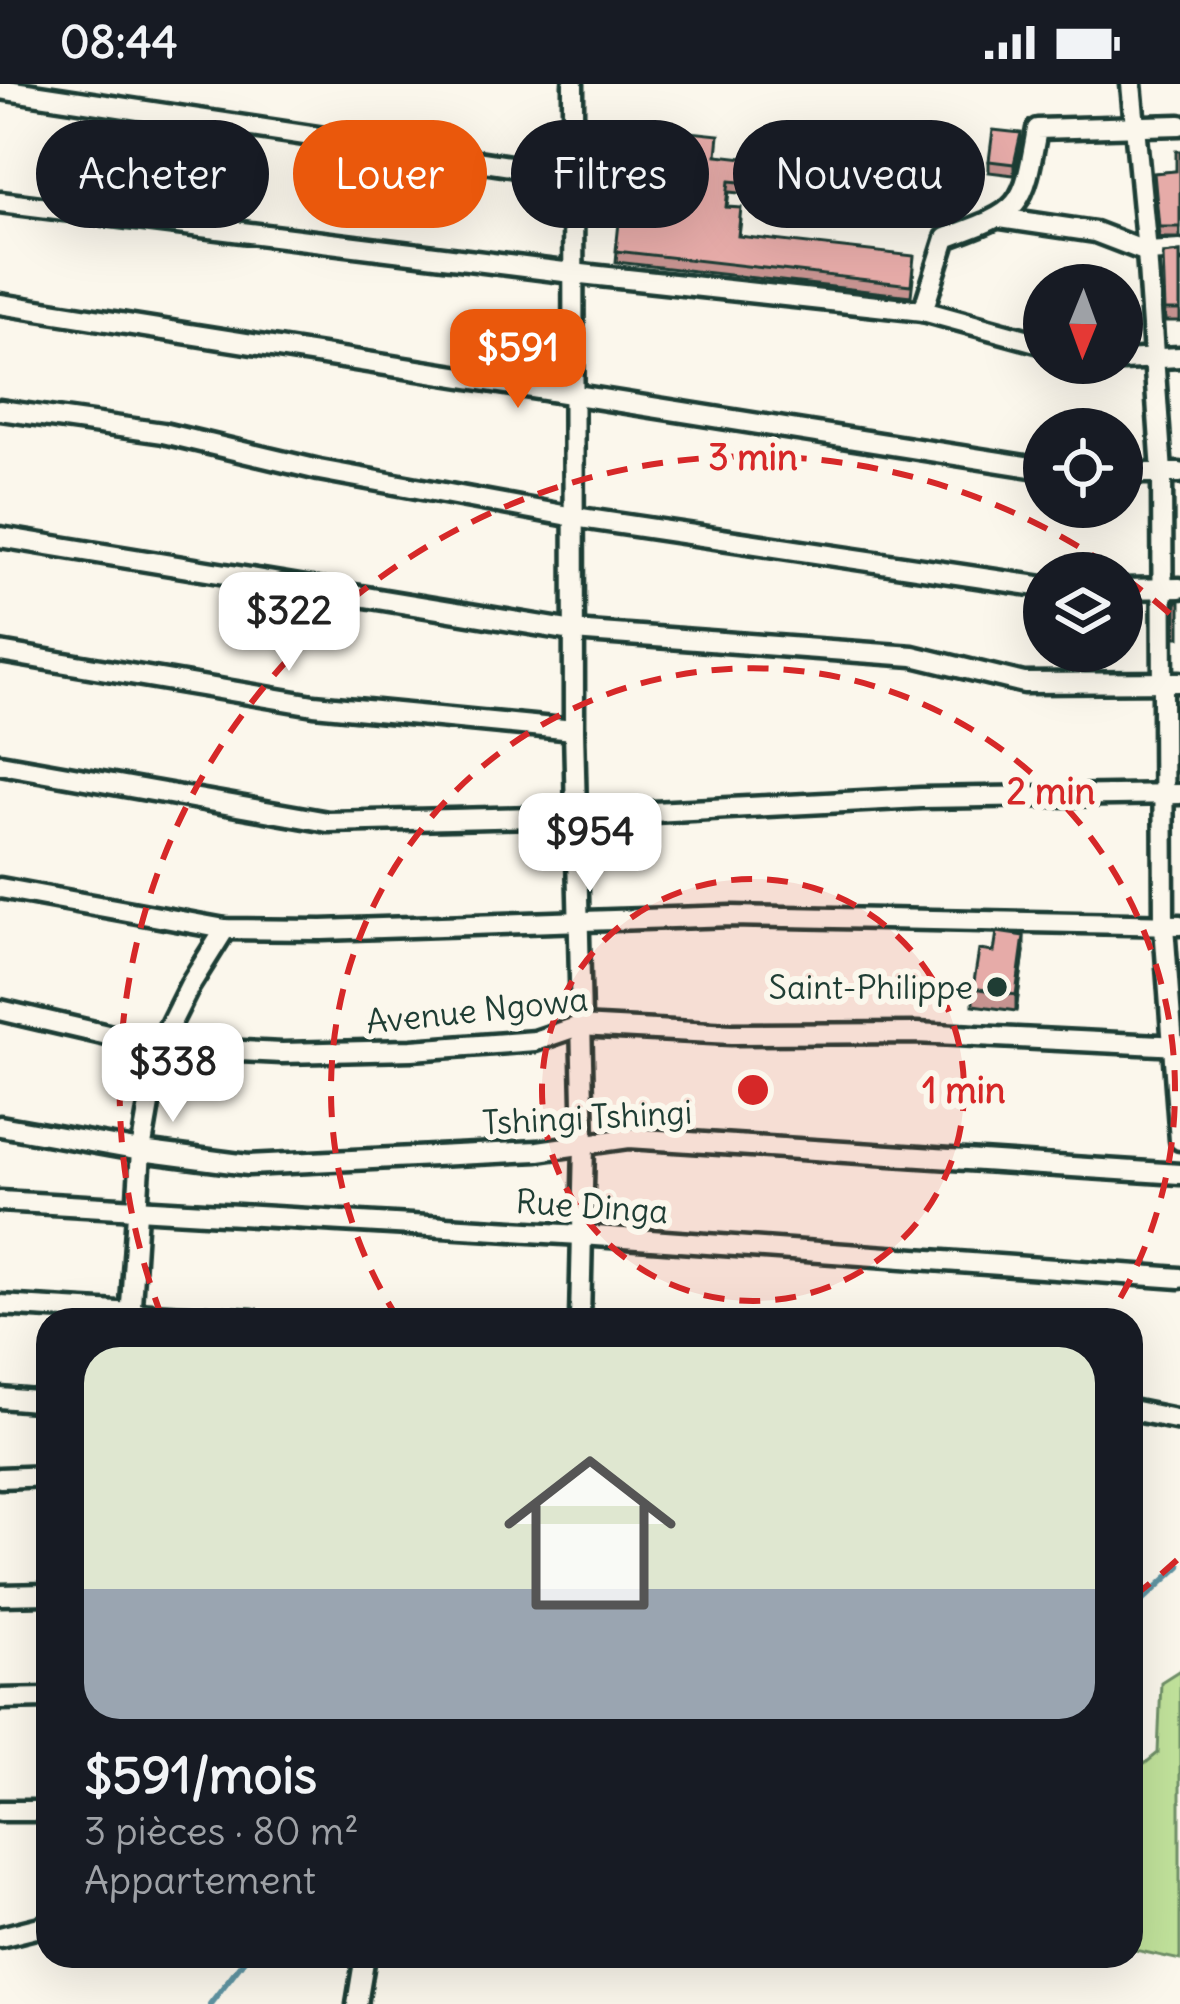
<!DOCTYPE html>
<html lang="fr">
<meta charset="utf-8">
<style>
:root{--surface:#171b24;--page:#242831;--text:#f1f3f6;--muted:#9ea1a6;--line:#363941;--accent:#ea580c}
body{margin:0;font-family:Delius,sans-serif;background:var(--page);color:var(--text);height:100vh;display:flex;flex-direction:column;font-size:45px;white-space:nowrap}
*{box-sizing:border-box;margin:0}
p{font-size:39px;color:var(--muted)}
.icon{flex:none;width:66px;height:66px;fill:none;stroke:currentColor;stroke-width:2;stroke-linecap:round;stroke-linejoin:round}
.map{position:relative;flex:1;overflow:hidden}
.side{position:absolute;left:36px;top:1224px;width:1107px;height:660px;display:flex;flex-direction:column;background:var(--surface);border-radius:36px;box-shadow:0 12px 48px #0002}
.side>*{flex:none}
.hud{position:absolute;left:36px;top:36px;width:1110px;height:108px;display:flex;gap:24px}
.needle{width:78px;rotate:181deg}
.buttons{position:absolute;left:1023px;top:180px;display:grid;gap:24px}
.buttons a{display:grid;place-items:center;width:120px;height:120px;border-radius:50%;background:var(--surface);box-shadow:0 12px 48px #0002;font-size:60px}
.price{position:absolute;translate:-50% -102px;padding:0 27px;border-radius:24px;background:#fff;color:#222;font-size:39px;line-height:78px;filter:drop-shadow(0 3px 6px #0008)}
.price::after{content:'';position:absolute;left:50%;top:72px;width:36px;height:27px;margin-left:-18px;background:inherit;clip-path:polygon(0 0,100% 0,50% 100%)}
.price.selected{background:var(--accent);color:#fff}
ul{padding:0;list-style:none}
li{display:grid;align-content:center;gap:24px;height:636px;padding:0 48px}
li+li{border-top:3px solid var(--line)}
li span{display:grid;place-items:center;height:372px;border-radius:36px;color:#555}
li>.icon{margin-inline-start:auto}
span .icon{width:216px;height:216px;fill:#fffc;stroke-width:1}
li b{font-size:51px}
.chip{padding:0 42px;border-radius:54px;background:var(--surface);box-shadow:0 12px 48px #0002;font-size:42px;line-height:108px}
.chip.selected{background:var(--accent);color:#fff}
.status{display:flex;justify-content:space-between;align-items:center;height:84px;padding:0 60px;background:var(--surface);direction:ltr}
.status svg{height:33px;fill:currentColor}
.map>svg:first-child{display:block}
.green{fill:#c1e29b;stroke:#709068;stroke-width:3}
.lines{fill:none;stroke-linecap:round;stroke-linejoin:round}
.stream{stroke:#5f94a2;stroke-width:6}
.minor-casing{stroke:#1f3d34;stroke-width:27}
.minor{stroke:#fbf7ec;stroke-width:18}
.wall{fill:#c69390;stroke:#1f3d34;stroke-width:3}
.shaded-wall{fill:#a17876;stroke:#1f3d34;stroke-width:3}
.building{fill:#e6aba8;stroke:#1f3d34;stroke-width:3}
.ring{fill:none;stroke:#d62828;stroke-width:6;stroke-dasharray:21 15}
.poi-dot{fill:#1f3d34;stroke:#fbf7ec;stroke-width:4.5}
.labels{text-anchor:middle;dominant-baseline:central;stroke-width:12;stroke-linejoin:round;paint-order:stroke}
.poi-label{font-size:33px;fill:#1f3d34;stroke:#fbf7ec;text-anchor:end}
.street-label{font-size:33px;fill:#1f3d34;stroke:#fbf7ec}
.centre{fill:#d62828;stroke:#fbf7ec;stroke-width:6}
.ring-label{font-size:36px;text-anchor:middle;font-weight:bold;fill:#d62828;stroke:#fbf7ec;stroke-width:12;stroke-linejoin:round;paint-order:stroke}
</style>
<div class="status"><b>08:44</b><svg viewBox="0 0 49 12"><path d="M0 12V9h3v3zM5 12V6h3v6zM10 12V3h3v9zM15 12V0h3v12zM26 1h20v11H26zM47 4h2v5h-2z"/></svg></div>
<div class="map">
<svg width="1180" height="1920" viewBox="0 0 1180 1920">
<rect width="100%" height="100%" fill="#fbf7ec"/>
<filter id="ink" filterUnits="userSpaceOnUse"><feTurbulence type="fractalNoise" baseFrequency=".00833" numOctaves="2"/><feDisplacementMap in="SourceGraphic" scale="24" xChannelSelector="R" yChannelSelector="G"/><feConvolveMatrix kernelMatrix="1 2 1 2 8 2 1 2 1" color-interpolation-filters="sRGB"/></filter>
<g filter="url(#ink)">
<!-- green -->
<path class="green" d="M1180 1586V1876L1131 1865V1691L1158 1669 1161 1598Z"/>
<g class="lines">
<!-- stream -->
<g class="stream">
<path d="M1131 1533 1143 1516 1180 1482"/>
<path d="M210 1920 247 1872"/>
</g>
<defs>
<g id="minor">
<path d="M573 0 574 646 584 1060 580 1236"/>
<path d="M1131 0 1147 168 1162 389 1164 842 1180 1056"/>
<path d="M0 5 576 92"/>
<path d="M0 118 572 189 923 227 1044 260"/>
<path d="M1000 134 1095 148 1147 168 1180 166"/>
<path d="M0 220 1044 385"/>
<path d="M923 227 946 154C1023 126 1023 125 1037 45L1180 41"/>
<path d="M1122 276 1180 273"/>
<path d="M0 326 163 349 319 386 574 433 1044 503"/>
<path d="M1122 389H1180"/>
<path d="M0 453 573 547 913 572 1024 599 1180 598"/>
<path d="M1122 505 1180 504"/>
<path d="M0 568 314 621 574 646"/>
<path d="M0 680 328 738 577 732 921 714 1180 710"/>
<path d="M0 804 225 845 322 846 732 832 1180 841"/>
<path d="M0 926 159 963 282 969 412 966 535 957 579 942 731 950 916 949 1180 962"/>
<path d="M0 1042 141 1067 248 1081 538 1067 629 1054 1180 1090"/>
<path d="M0 1117 581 1151 1180 1194"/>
<path d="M0 1221 252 1236"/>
<path d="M130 1236 141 1067 159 963 190 901 225 845"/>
<path d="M0 1314 48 1318"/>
<path d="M1131 1326 1180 1336"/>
<path d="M0 1394 48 1392"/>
<path d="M0 1511 48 1510"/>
<path d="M0 1615 48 1614"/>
<path d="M0 1727H48"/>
<path d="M0 1853 48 1841"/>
<path d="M357 1920 365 1872"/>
</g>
</defs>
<!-- minor casing -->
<use href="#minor" class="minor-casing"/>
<!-- minor -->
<use href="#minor" class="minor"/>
</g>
<!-- wall -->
<g class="wall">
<path d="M1021 60 1014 91 989 88V77Z"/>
<path d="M1180 67V154H1159L1154 89 1176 87Z"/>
<path d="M602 70 718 71 822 93 861 98 963 93 961 117 888 110 885 138 813 130V121L790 118V114L729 108 727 123 741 136 739 152 914 184 911 212 616 178 625 83 602 81Z"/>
<path d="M1180 168V237H1165L1163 170Z"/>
<path d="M994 868H1024L1016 927 973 921V904Z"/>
</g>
<!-- shaded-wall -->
<g class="shaded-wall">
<path d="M1021 49V60L1014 91V80Z"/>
<path d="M1024 852V868L1016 927V911Z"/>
</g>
<!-- building -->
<g class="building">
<path d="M605 39 719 51 717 71 823 83 822 93 861 98 863 72 963 81 961 106 888 99 885 127 813 119 814 110 790 107 791 103 729 97 726 123 741 124 738 152 914 172 911 201 616 167 626 72 602 70Z"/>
<path d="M993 46 1021 49 1014 80 989 77Z"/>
<path d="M1176 67H1180V143H1159L1154 89 1176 87Z"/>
<path d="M1180 168V226H1165L1163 170Z"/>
<rect x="1176" y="518" width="4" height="35"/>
<path d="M997 848 1024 852 1016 911 973 904 979 866 994 868Z"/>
</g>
</g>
<!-- distance rings -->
<circle cx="753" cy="1006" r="211" fill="#d62828" fill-opacity=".12"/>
<g class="ring">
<circle cx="753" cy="1006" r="211"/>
<path d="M399 1236A422 422 0 1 1 1107 1236"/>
<path d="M1177 1476A633 633 0 0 1 1134 1512M162 1233A633 633 0 0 1 1116 487M1125 494A633 633 0 0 1 1177 536"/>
</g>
<!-- markers -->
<circle class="poi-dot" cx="997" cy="903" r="12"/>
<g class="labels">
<!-- poi labels -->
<g class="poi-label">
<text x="973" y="903">Saint-Philippe</text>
</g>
<!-- street labels -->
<g class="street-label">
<text transform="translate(477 926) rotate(-6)">Avenue Ngowa</text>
<text transform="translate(587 1033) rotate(-3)">Tshingi Tshingi</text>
<text transform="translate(592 1122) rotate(4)">Rue Dinga</text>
</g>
</g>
<circle cx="753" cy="1006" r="18" class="centre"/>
<g class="ring-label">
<text x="753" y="386">3 min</text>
<text x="1051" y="720">2 min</text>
<text x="964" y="1019">1 min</text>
</g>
</svg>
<div class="buttons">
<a><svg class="needle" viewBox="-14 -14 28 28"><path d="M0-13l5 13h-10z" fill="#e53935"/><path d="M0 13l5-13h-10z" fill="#9ea1a6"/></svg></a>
<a><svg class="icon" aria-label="locate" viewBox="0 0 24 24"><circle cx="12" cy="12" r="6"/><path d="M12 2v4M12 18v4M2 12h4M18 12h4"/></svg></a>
<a><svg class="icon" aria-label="layers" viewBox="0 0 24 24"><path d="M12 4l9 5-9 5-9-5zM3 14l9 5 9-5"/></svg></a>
</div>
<b class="price selected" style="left:518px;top:327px">$591</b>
<b class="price" style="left:289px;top:590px">$322</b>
<b class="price" style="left:590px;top:811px">$954</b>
<b class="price" style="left:173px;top:1041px">$338</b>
<div class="hud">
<a class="chip">Acheter</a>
<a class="chip selected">Louer</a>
<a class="chip">Filtres</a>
<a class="chip">Nouveau</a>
</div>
<section class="side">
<ul>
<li><span style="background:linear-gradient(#dfe7d0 65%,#9aa5b1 0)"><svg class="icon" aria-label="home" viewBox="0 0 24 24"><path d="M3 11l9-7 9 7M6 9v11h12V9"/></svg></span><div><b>$591/mois</b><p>3 pièces · 80 m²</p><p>Appartement</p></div></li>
</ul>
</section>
</div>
